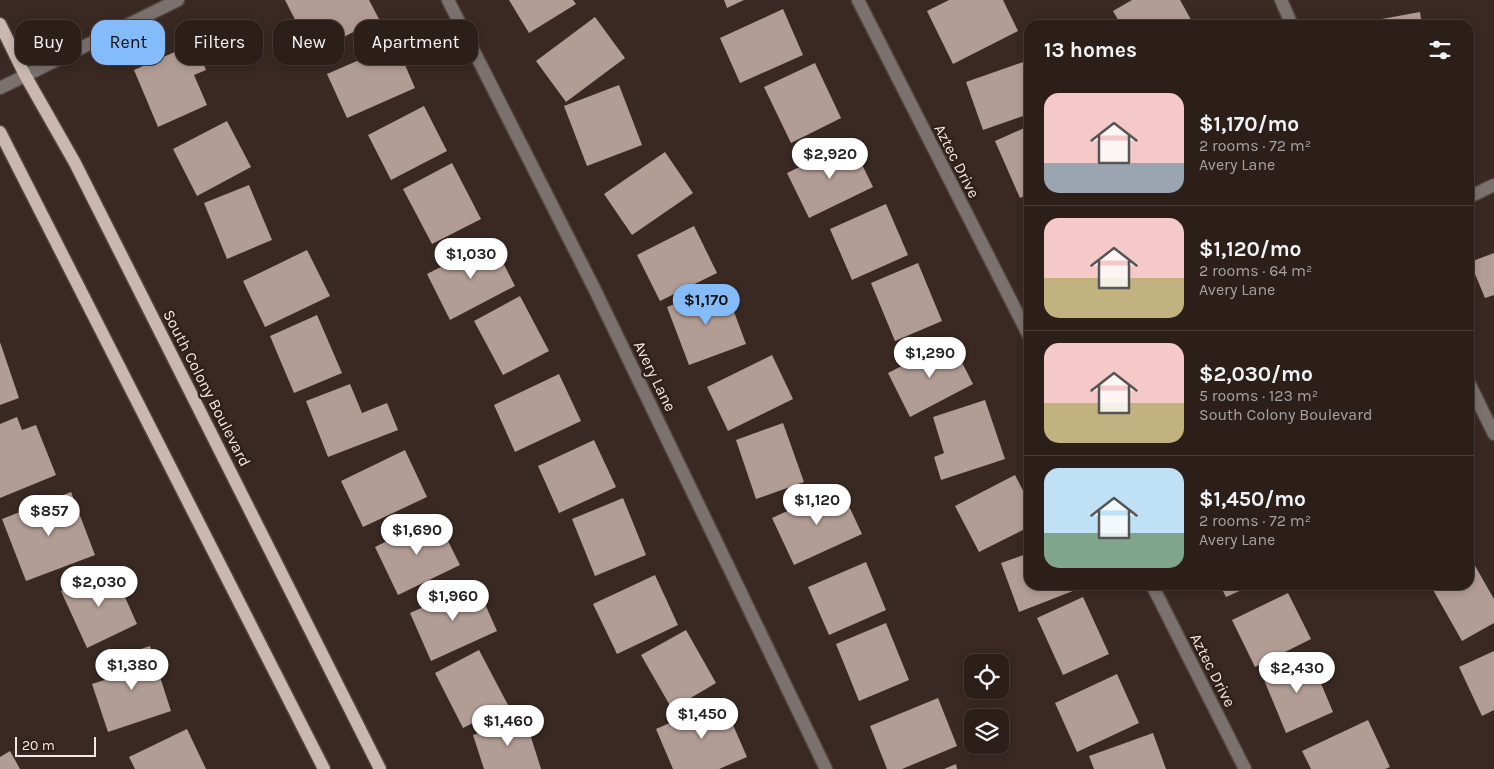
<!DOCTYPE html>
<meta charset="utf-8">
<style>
:root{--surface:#2c1f1a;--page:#382c27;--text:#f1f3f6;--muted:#a6a2a2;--line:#483d39;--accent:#84bbfb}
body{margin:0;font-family:Karla,sans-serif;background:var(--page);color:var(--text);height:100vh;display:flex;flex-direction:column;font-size:19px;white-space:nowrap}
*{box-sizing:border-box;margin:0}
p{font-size:16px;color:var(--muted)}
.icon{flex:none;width:28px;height:28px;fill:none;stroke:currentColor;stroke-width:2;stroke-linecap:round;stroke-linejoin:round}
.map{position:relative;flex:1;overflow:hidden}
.details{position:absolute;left:1024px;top:20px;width:450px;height:570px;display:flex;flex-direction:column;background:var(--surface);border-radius:15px;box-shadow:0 2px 8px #0003,0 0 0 1px var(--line)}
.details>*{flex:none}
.banner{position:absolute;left:15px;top:20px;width:475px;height:45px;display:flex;gap:10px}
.fabs{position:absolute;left:964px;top:654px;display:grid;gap:10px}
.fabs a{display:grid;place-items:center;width:45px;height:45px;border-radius:10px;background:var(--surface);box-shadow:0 2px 8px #0003,0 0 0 1px var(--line);font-size:25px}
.scale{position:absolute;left:15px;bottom:12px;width:81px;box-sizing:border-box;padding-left:5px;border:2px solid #f5e9e5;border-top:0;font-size:14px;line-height:18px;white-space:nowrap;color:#f5e9e5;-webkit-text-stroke:4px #302019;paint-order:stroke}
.price{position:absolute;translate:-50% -42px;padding:0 11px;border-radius:18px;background:#fff;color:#222;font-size:16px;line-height:32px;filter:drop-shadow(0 1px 2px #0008)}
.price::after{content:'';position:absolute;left:50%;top:30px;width:15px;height:11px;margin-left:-8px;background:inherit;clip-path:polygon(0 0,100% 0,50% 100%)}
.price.on{background:var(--accent);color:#111}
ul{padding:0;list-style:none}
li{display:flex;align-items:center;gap:15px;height:125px;padding:0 20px}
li+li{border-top:1px solid var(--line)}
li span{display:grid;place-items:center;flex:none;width:140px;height:100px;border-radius:15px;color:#555}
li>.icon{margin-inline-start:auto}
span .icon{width:60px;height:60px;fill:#fffc;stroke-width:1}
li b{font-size:21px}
h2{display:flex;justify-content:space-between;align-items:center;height:60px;padding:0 20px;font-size:21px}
.tag{padding:0 18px;border-radius:15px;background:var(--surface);box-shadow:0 2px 8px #0003,0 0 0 1px var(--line);font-size:18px;line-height:45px}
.tag.on{background:var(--accent);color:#111}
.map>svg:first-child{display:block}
.building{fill:#b29d95}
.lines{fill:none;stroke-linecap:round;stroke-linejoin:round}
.minor-casing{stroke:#54443e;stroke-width:15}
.major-casing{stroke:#54443e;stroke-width:15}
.minor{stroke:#7b726f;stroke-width:12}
.major{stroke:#c9b7b0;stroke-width:12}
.labels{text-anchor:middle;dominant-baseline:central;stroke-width:5;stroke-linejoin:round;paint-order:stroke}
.street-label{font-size:16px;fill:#f5e9e5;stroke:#302019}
</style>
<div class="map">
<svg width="1494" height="769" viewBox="0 0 1494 769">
<rect width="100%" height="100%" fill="#3a2923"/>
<!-- building -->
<g class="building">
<path d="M285 0H369L379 19 312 53Z"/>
<path d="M509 0H573L576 4 529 33Z"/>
<path d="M724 0H744L727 8Z"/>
<path d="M949 0H1003L1018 31 953 64 927 11Z"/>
<path d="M1132 0H1180L1194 25H1121L1113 11Z"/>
<path d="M783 9 803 55 740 83 720 38Z"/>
<path d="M1420 12 1422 25H1360V23Z"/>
<path d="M595 17 625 58 566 102 536 61Z"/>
<path d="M195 43 206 70 194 75 207 105 158 127 134 70Z"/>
<path d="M396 44 415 88 347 118 327 74Z"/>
<path d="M1029 60V114L983 130 966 82Z"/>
<path d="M815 63 841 118 791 143 764 87Z"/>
<path d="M619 85 642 145 587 166 564 106Z"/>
<path d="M424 106 447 151 391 180 368 135Z"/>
<path d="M227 121 251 167 197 196 173 149Z"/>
<path d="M1029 126V194L1020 198 995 141Z"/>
<path d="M1469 140 1473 150 1469 152Z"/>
<path d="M851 142 873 187 809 218 787 173Z"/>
<path d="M665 152 693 193 632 235 604 194Z"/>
<path d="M452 163 481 219 432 244 403 189Z"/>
<path d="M249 185 272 240 227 259 204 203Z"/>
<path d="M886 204 908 255 852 280 830 229Z"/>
<path d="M694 226 717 273 660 301 637 255Z"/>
<path d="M492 241 515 286 450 320 427 274Z"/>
<path d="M307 250 330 296 265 327 243 281Z"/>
<path d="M1494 253V295L1485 298 1470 262Z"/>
<path d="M918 263 942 321 895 341 871 283Z"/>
<path d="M720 286 726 302 730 301 746 344 689 365 667 307Z"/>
<path d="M520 296 549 351 503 375 474 321Z"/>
<path d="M317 315 342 373 294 393 270 336Z"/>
<path d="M951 341 973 384 910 417 888 373Z"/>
<path d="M0 342 19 398 0 405Z"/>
<path d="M772 355 793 399 728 431 707 387Z"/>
<path d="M559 374 581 421 515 452 494 405Z"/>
<path d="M350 384 362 413 387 403 398 430 328 457 306 401Z"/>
<path d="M985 400 1005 459 941 480 934 457 944 453 933 417Z"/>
<path d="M17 417 22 430 36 425 56 475 0 498V424Z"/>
<path d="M783 423 804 482 756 499 736 440Z"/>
<path d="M594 440 616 487 559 513 538 466Z"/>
<path d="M405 450 427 497 363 527 341 481Z"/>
<path d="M1015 475 1029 502V527L979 552 955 506Z"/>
<path d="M840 487 862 534 794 565 772 518Z"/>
<path d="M71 492 95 555 26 581 2 519Z"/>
<path d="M623 498 646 555 595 576 572 519Z"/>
<path d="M436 517 460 565 398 595 375 547Z"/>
<path d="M1029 553V585H1077L1078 589 1019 612 1001 563Z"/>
<path d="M866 562 886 610 829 635 808 587Z"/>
<path d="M1474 564 1494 599V623L1462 641 1432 588 1438 585H1469V568Z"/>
<path d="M112 568 137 624 87 648 61 591Z"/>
<path d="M655 575 678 625 617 654 593 604Z"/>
<path d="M476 584 497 631 431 661 410 613Z"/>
<path d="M1220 585H1253L1226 597Z"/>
<path d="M1288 593 1311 639 1255 667 1232 620Z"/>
<path d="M1083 597 1109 654 1063 675 1037 618Z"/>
<path d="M886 623 909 680 859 701 836 644Z"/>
<path d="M686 630 716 683 672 709 641 655Z"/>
<path d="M150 646 171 711 108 732 92 684 120 675 114 658Z"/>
<path d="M479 650 508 705 463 728 435 673Z"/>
<path d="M1494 651V710L1482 716 1459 667Z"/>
<path d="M1309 655 1333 712 1286 733 1262 675Z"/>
<path d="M1117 674 1139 723 1077 752 1055 703Z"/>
<path d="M938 698 957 746 902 769H887L870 726Z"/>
<path d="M722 700 747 757 719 769H673L656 729Z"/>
<path d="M525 718 541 769H484L473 735Z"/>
<path d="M1368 720 1390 767 1385 769H1311L1302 751Z"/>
<path d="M187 729 206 769H135L129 757Z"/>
<path d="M1153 733 1166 769H1094L1089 756Z"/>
<path d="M10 751 20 769H0V757Z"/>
<path d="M956 764 957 769H944Z"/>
</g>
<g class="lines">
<defs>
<g id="minor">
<path d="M448 0 595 290 826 769"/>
<path d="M858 0 1029 336"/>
<path d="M1281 0 1292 25"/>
<path d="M0 88 178 0"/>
<path d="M1469 197 1494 185"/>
<path d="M1469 383 1494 434"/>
<path d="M1152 585 1245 769"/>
</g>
<g id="major">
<path d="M0 24 25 75 75 163 380 769"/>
<path d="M0 132 324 769"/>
</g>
</defs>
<!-- minor casing -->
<use href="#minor" class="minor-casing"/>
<!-- major casing -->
<use href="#major" class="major-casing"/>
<!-- minor -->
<use href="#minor" class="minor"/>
<!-- major -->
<use href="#major" class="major"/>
</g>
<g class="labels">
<!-- street labels -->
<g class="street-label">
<text transform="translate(957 161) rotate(63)">Aztec Drive</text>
<text transform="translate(655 376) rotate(64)">Avery Lane</text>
<text transform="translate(207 388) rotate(63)">South Colony Boulevard</text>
<text transform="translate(1213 670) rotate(63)">Aztec Drive</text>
</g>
</g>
</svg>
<div class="fabs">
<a><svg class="icon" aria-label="locate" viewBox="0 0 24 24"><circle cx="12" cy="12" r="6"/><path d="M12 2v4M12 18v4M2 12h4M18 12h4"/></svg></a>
<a><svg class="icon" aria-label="layers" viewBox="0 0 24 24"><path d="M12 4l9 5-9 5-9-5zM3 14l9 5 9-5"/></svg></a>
</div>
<div class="scale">20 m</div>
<b class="price" style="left:830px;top:180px">$2,920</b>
<b class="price" style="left:471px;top:280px">$1,030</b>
<b class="price on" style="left:706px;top:326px">$1,170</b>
<b class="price" style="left:930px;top:379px">$1,290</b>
<b class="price" style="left:817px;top:526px">$1,120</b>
<b class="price" style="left:49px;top:537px">$857</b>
<b class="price" style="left:417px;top:556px">$1,690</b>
<b class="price" style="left:99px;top:608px">$2,030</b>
<b class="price" style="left:453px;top:622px">$1,960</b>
<b class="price" style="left:132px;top:691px">$1,380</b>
<b class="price" style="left:1297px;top:694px">$2,430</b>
<b class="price" style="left:702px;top:740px">$1,450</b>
<b class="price" style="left:508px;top:747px">$1,460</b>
<div class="banner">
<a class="tag">Buy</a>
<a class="tag on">Rent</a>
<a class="tag">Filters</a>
<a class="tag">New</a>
<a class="tag">Apartment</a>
</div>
<section class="details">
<h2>13 homes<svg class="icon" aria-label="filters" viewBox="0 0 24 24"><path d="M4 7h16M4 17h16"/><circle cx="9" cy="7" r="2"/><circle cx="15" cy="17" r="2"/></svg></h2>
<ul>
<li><span style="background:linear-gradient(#f6c9c9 70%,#9aa5b1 0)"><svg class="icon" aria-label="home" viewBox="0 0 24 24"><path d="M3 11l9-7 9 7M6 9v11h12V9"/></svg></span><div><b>$1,170/mo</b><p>2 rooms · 72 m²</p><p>Avery Lane</p></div></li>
<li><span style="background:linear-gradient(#f6c9c9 60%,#c2b280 0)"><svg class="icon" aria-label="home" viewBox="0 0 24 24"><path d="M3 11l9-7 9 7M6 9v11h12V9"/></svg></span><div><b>$1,120/mo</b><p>2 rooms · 64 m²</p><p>Avery Lane</p></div></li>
<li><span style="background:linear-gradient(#f6c9c9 60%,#c2b280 0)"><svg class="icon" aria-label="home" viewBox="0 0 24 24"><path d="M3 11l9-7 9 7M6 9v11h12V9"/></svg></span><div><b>$2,030/mo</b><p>5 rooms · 123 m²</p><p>South Colony Boulevard</p></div></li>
<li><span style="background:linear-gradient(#bfe0f5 65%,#7fa58c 0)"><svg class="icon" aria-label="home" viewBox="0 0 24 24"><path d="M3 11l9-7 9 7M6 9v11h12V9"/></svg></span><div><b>$1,450/mo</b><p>2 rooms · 72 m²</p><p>Avery Lane</p></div></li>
</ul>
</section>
</div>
